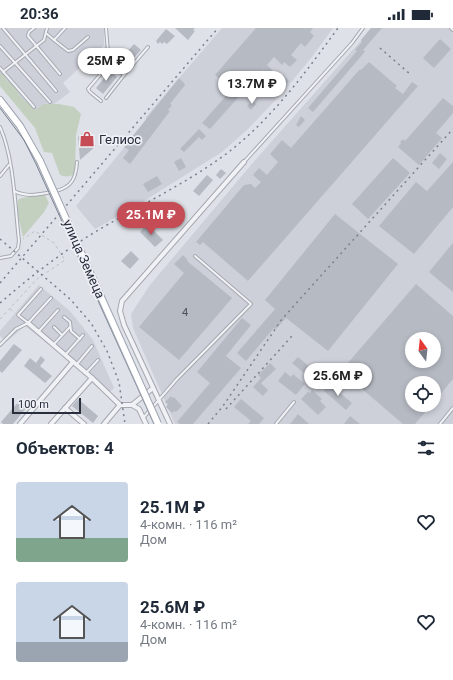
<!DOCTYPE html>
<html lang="ru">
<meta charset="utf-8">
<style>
:root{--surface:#fff;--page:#f2f2f3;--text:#1f2937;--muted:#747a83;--accent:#c54b55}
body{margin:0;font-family:Roboto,sans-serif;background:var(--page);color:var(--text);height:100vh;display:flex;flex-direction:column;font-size:15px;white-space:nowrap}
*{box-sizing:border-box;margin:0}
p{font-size:13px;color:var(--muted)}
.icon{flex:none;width:22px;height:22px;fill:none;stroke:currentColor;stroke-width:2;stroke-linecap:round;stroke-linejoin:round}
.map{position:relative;height:396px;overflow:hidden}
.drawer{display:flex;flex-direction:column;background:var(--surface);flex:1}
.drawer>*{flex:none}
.needle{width:26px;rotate:345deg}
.fabs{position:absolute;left:405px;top:304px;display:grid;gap:8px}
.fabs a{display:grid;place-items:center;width:36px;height:36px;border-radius:50%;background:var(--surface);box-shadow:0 2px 6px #0003;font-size:20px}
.scale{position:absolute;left:12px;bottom:10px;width:69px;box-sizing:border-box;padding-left:4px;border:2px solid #292e3d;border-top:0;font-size:11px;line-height:14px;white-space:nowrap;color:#292e3d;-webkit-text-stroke:3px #eef0f5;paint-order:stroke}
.price{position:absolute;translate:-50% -34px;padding:0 9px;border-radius:14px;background:#fff;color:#222;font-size:13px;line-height:26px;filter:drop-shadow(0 1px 2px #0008)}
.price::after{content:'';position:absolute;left:50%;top:24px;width:12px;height:9px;margin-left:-6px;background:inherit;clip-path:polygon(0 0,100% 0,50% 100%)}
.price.active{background:var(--accent);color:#fff}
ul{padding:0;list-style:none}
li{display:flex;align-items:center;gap:12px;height:100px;padding:0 16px}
li span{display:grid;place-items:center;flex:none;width:112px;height:80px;border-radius:4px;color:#555}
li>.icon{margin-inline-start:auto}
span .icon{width:48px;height:48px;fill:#fffc;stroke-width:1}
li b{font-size:17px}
h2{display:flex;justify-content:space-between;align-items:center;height:48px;padding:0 16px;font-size:17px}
.status{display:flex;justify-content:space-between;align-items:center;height:28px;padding:0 20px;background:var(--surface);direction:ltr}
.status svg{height:11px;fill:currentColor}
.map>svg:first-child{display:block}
.built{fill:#cdd0d9;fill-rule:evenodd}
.green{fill:#c3d0c0}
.building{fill:#b6bac3;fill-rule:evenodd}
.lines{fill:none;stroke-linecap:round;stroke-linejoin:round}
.lane-casing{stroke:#a4a8b1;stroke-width:4}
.street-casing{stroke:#a4a8b1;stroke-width:6}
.primary-casing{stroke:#9fa5b2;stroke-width:8}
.path{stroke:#bdbfc5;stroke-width:1;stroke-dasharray:3 3;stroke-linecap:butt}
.lane{stroke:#f1f2f5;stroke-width:2}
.street{stroke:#f1f2f5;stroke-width:4}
.primary{stroke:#fff;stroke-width:6}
.tram{stroke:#79808f;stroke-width:1}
.rail{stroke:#79808f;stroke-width:1.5;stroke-dasharray:2 4;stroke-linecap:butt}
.primary-bridge-casing{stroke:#9fa5b2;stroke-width:8;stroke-linecap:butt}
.primary-bridge{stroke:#fff;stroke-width:6}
.labels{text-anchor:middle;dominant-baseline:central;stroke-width:3.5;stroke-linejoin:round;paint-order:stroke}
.number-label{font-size:11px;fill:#4c515e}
.poi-label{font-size:13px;fill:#292e3d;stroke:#eef0f5;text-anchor:start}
.street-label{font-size:13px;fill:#292e3d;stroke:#eef0f5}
</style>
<div class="status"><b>20:36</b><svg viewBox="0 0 49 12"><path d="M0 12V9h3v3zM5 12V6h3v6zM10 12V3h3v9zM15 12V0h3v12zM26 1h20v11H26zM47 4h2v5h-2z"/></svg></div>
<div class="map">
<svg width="453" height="396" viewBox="0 0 453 396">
<rect width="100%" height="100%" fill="#dee1e7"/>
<!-- built -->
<g class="built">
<path d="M0 0H104V17L63 55 70 64 34 91 0 53Z"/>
<path d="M222 0H333L312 29 284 63 248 101 222 124 136 178 95 201 76 178 147 92 145 90Z"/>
<path d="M372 0H453V396H175L133 300 131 286 150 257 251 137ZM412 311H434V333H412ZM412 355H434V377H412Z"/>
<path d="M39 257 70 283 93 312 114 360 110 364 25 298 6 314 0 308V303Z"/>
</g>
<!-- green -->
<g class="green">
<path d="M0 45 4 47 7 53 11 54 21 69 35 82 44 76H59L74 79 81 86 76 107 75 146C70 149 65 149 60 147L52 125 44 124 35 100 0 58Z"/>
<path d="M45 167 49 175 44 184 23 209 17 183 18 172C22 168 38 168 45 167Z"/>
</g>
<!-- building -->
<g class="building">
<path d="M175 0H195L193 2 195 3 188 12Z"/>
<path d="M256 0H313L310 4 314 8 305 19 301 15 291 27 297 32 290 39 284 34 282 37 274 29 267 37 280 50 283 47 289 53 274 68 266 61 263 64 252 54 210 101 202 95 232 61 215 47ZM263 42 275 54 271 59 258 48Z"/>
<path d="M371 0H382L363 22 365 23 363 26 313 84 308 80 357 23 355 22 362 14 361 12Z"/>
<path d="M166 1 175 8 167 16 164 14 162 16 160 14 158 16 156 13Z"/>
<path d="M440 11 451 21 434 40 423 30Z"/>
<path d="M134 16 141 22 123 42 116 36Z"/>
<path d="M369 34 397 58 395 60 403 66 412 54 418 58 248 253 203 214 200 217 196 214 244 157 251 156 255 160 261 154 253 147 259 140 267 147 278 134 270 126 282 112 291 120 360 41 361 42Z"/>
<path d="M110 43 117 49 103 66 96 60Z"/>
<path d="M179 50 184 55 185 57 170 76 172 77 168 82 170 83 130 136 123 130 129 122 124 119Z"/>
<path d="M443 70 453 78V85L436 105 442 110 419 137 398 119 401 115 400 114 403 111 405 113Z"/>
<path d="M253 73 256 76 251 82 247 78Z"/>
<path d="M301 88 305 92 299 99 296 97Z"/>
<path d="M199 101 206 108 202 112 199 109 184 124 180 121Z"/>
<path d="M84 104 96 118 80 132 78 109Z"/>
<path d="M440 125 447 131 439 141 432 135Z"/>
<path d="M181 130 186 139 179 143 174 134Z"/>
<path d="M393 130 410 145 368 191 352 176Z"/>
<path d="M453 134V179L414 226 379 198 416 154 427 163Z"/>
<path d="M221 141 226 145 220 151 216 147Z"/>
<path d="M207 147 213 152 199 168 193 163Z"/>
<path d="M157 148 162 156 148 164 143 156Z"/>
<path d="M335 186 398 236 328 323 286 290 276 301 274 300 246 333 237 325 275 281 265 272Z"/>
<path d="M147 196 163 212 155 219 140 204Z"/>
<path d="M453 215V264L429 244Z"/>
<path d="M131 223 139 231 130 241 121 233Z"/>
<path d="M183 227 188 232 187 233 232 270 179 332 139 299 184 245 174 236Z"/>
<path d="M416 256 453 288V351L434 374V355H412V377H431L415 396H403L341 343ZM412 311H434V333H412Z"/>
<path d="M242 290 251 297 226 328 241 340 193 396H180L177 394 210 355 197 344Z"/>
<path d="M14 316 22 322 2 345 0 343V333Z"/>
<path d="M41 328 45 332 40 338 52 348 45 355 24 338 30 330 36 335Z"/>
<path d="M298 329 311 340 305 346 292 335Z"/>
<path d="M270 335 276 341 261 355 268 362 263 368 253 359 261 350 258 347Z"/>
<path d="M285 344 291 349 293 346 305 356 296 367 278 353Z"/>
<path d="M329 356 352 375 346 382 324 363Z"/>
<path d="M312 362 322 371 320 373 326 379 318 387 301 371 308 364 310 365Z"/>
<path d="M171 368 173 370 174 369 182 378 176 384 174 383 172 385 166 379 168 376 165 374Z"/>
<path d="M78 371 98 388 93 395 72 378Z"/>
<path d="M241 371 264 390 259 396H248L251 393 234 379Z"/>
<path d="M19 373 27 379 13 396H3L1 394Z"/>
<path d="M298 386 309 396H290Z"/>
<path d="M350 388 360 396H344Z"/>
</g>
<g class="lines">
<defs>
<g id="lane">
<path d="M3 0 56 63"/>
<path d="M34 0 29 4 28 8 60 46"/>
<path d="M106 0 109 36 124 47 148 19"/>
<path d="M451 0 453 2"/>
<path d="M47 6 54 12 65 0"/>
<path d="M54 12 68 23 73 22 88 9"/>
<path d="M0 18 50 74"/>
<path d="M0 40 34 79"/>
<path d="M3 44 44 12 47 0"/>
<path d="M106 70 124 47"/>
<path d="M101 73 90 64 88 61 109 36"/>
<path d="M0 99C14 130 15 178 19 213L18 220 11 228 0 230"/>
<path d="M244 134 352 15 363 0"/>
<path d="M0 148 9 137"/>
<path d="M14 163C26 169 38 167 51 164"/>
<path d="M56 163C72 159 76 150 77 134"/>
<path d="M64 289 70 294 71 303 80 311"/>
<path d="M27 294 18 287 41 261"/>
<path d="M54 299 62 307"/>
<path d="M39 303 58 282"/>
<path d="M54 316 70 299"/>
<path d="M0 317 16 301 28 295 51 270"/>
<path d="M66 326 83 307"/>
<path d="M77 336 92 318"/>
<path d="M86 345 98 332"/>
<path d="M144 389 177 351 251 276 195 228"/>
<path d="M276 396 294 374"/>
<path d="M440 396 453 380"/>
</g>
<g id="street">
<path d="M28 295 92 350 120 377"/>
<path d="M132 377 139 381 146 396"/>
<path d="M65 380 84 396"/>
<path d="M20 396 73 334"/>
<path d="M51 396 92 350"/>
<path d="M104 396 120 377H132L153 360"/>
<path d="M170 396 124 297 120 283 122 273 244 134"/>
</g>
<path id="primary" d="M0 72 20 98 40 133"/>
</defs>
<!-- lane casing -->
<use href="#lane" class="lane-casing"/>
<!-- street casing -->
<use href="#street" class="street-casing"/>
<!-- primary casing -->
<use href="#primary" class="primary-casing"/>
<!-- path -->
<g class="path">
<path d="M10 281 15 285"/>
<path d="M0 291 37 251 65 232 54 215 35 203 23 211"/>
</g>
<!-- lane -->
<use href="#lane" class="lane"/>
<!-- street -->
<use href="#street" class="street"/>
<!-- primary -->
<use href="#primary" class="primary"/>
<!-- tram -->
<path class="tram" d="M0 80 24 112 36 136 154 396"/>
<!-- rail -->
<g class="rail">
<path d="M380 20 410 46"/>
<path d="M0 211 70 271 91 295 107 323 119 354 125 396"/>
<path d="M0 255 218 0"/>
<path d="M0 275C30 249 61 225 95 204 140 177 188 155 230 123 273 89 306 44 338 0"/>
<path d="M226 381 292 308"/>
<path d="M208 396 223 378 282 291 453 101"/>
</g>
<defs>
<path id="primary-bridge" d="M40 133 158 396"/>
</defs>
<!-- primary-bridge casing -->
<use href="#primary-bridge" class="primary-bridge-casing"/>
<!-- primary-bridge -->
<use href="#primary-bridge" class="primary-bridge"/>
</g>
<!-- icons -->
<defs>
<symbol id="shop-bare" viewBox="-9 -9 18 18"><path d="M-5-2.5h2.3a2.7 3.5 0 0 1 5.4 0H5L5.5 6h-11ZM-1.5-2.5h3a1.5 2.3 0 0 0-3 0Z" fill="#c54b55" stroke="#eef0f5" stroke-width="2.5" paint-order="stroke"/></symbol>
</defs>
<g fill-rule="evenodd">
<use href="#shop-bare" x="76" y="100" width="22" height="22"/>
</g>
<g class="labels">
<!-- number labels -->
<g class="number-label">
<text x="185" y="284">4</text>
</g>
<!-- poi labels -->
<g class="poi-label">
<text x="99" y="111">Гелиос</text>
</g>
<!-- street labels -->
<g class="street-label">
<text transform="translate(84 231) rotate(66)">улица Земеца</text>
</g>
</g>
</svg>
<div class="fabs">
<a><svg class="needle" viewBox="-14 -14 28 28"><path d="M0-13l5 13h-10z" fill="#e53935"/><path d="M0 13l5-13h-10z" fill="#747a83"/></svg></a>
<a><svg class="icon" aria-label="locate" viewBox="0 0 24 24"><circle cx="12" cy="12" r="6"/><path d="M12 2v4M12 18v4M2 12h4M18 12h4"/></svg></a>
</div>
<div class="scale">100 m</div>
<b class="price" style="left:106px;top:54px">25M ₽</b>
<b class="price" style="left:252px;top:77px">13.7M ₽</b>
<b class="price active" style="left:151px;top:208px">25.1M ₽</b>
<b class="price" style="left:338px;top:369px">25.6M ₽</b>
</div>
<section class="drawer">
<h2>Объектов: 4<svg class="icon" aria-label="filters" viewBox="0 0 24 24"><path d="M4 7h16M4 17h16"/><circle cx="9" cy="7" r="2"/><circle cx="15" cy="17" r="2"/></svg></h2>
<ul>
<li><span style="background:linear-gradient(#c9d6e8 70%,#7fa58c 0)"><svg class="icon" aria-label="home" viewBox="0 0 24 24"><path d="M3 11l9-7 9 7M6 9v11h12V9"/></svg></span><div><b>25.1M ₽</b><p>4-комн. · 116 m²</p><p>Дом</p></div><svg class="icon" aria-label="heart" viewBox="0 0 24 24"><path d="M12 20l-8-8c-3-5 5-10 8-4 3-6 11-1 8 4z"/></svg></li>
<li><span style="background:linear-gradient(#c9d6e8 75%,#9aa5b1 0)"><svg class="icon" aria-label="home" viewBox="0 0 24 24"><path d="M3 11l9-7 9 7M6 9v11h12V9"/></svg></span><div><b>25.6M ₽</b><p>4-комн. · 116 m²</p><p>Дом</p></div><svg class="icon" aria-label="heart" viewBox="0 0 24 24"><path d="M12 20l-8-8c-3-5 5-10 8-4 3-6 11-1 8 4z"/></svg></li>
</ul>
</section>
